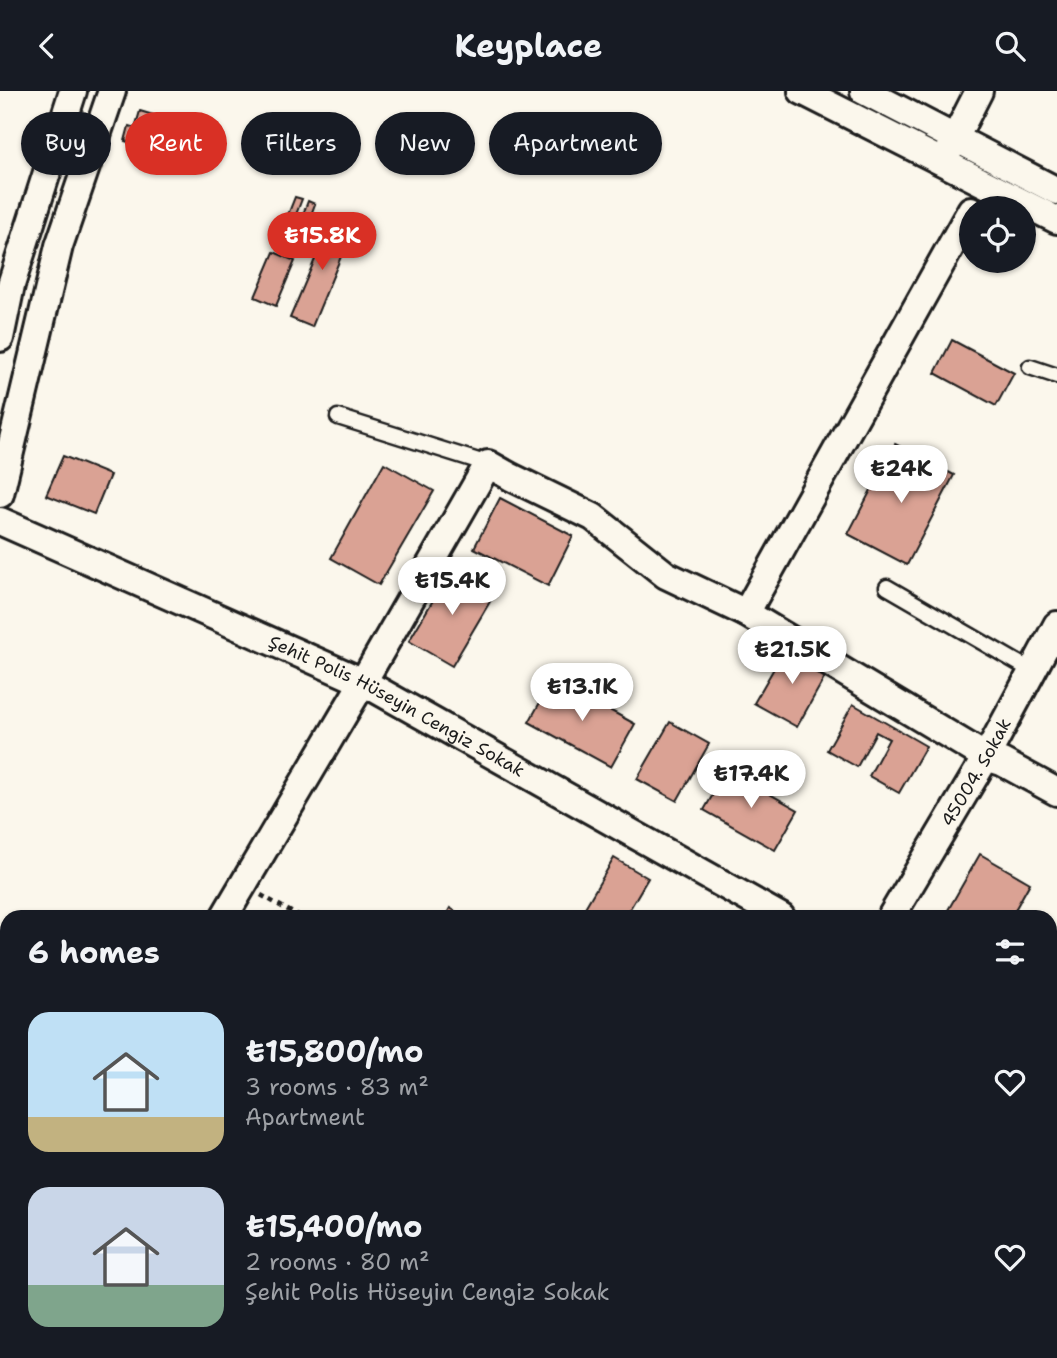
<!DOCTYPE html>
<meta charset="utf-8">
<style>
:root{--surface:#171b24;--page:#20242c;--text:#f1f3f6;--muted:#9ea1a6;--accent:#d93025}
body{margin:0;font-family:"Shantell Sans",sans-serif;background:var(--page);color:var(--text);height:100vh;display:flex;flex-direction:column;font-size:26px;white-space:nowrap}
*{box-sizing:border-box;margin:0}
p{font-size:23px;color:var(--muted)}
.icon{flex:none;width:38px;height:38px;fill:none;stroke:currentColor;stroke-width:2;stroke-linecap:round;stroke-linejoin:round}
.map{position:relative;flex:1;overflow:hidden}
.panel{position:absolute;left:0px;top:819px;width:1057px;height:448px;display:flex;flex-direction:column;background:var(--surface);border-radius:21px 21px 0 0;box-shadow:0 2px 5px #0004}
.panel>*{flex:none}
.banner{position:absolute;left:21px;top:21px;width:700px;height:63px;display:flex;gap:14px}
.fabs{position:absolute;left:959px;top:105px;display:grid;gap:14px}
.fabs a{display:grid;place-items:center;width:77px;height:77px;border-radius:50%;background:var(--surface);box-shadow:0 2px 5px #0004;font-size:35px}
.price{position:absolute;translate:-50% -60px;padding:0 16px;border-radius:24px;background:#fff;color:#222;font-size:23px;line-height:46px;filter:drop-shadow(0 2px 4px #0008)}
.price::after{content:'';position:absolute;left:50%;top:42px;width:21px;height:16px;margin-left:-10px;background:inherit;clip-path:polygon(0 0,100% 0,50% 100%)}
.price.selected{background:var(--accent);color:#fff}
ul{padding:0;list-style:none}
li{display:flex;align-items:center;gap:21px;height:175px;padding:0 28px}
li span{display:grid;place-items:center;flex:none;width:196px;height:140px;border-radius:21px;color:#555}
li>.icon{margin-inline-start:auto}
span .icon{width:84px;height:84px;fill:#fffc;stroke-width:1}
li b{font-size:30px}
h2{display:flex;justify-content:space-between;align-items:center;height:84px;padding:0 28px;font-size:30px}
.chip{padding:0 24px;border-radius:32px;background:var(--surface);box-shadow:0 2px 5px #0004;font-size:24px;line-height:63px}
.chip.selected{background:var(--accent);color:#fff}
header{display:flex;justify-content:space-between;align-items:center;height:91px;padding:0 28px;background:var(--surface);font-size:32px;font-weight:700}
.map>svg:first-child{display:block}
.building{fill:#daa294;stroke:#1c1c1c;stroke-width:2}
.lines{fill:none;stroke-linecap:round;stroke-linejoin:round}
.lane-casing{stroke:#1c1c1c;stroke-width:19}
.street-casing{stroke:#1c1c1c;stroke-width:32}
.path{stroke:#1c1c1c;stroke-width:4.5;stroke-dasharray:5 5;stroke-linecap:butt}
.lane{stroke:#fbf7ec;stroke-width:14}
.street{stroke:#fbf7ec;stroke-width:26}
.labels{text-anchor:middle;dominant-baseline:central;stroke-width:6;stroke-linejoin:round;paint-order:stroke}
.street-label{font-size:18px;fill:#1c1c1c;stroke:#fbf7ec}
</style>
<header><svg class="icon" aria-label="back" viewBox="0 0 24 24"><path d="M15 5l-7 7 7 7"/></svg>Keyplace<svg class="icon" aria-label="search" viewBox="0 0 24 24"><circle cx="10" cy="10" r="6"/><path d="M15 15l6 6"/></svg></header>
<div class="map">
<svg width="1057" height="1267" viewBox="0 0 1057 1267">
<rect width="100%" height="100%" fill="#fbf7ec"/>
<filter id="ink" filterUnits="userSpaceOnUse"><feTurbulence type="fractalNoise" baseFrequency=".0143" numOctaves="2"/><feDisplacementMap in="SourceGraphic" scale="14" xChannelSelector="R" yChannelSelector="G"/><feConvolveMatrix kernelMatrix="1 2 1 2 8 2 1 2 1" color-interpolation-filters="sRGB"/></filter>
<g filter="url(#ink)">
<!-- building -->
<g class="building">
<path d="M140 20 163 27 158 43 149 40 144 56 125 50 129 35 135 37Z"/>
<path d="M295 106 302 108 283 157 276 154Z"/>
<path d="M308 110 315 113 305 140 298 137Z"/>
<path d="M333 126 354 134 312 236 290 227Z"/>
<path d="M274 161 295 170 276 215 255 206Z"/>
<path d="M952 249 1014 282 996 315 935 282Z"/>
<path d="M895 353 954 384 907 474 848 443Z"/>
<path d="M63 365 110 384 94 423 46 404Z"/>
<path d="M384 372 434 400 379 494 331 467Z"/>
<path d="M500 407 573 445 548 495 474 457Z"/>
<path d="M452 477 495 502 452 575 409 550Z"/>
<path d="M788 553 830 577 797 636 754 612Z"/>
<path d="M553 588 635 633 611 676 529 631Z"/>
<path d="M853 613 926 655 899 702 869 685 889 648 876 641 857 676 827 659Z"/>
<path d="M670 631 709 653 677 710 637 688Z"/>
<path d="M727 679 798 719 775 759 704 719Z"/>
<path d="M980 763 1030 792 1011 826H944Z"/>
<path d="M614 767 648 787 625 826H582L580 825Z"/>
<path d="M450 817 465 826H445Z"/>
<path d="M0 965 7 970V995L1 1002Z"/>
<path d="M23 1260H97L93 1267H19Z"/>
</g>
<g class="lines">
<defs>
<g id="lane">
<path d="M1030 276 1057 285"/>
<path d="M338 326 488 373"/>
<path d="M887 496 1032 580"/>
</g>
<g id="street">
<path d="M802 0 1057 129"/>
<path d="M864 0 1057 100"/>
<path d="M947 63 979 0"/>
<path d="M0 247 11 194 73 0"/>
<path d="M0 403 59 155 112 0"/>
<path id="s1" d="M0 430 363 591 781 826"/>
<path d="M746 522 971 119"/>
<path d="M224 826 363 591 488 373 511 386 593 426 666 484 746 522 986 666 1002 671 1057 701"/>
<path id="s2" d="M891 826 986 666 1057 534"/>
<path d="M1050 977 1057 981"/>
<path d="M0 1129H7"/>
<path d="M0 1236 7 1224"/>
<path d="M338 1260 352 1267"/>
<path d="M250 1267 254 1260"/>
</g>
</defs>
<!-- lane casing -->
<use href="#lane" class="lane-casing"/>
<!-- street casing -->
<use href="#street" class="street-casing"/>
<!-- path -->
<g class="path">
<path d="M261 804 300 826"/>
<path d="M861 1260 875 1267"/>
<path d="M660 1267 664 1260"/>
</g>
<!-- lane -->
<use href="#lane" class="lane"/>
<!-- street -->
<use href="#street" class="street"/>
</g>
</g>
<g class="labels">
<!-- street labels -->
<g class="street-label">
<text stroke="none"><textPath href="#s1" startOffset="438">Şehit Polis Hüseyin Cengiz Sokak</textPath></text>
<text stroke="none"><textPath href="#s2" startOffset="168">45004. Sokak</textPath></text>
</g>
</g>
</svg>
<div class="fabs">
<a><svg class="icon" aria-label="locate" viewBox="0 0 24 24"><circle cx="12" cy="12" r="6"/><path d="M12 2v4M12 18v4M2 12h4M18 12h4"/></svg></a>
</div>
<b class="price selected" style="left:322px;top:181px">₺15.8K</b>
<b class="price" style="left:901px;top:414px">₺24K</b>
<b class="price" style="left:452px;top:526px">₺15.4K</b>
<b class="price" style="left:792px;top:595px">₺21.5K</b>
<b class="price" style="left:582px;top:632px">₺13.1K</b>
<b class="price" style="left:751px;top:719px">₺17.4K</b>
<div class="banner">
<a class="chip">Buy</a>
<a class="chip selected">Rent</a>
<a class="chip">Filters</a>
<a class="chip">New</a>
<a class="chip">Apartment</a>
</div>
<section class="panel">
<h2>6 homes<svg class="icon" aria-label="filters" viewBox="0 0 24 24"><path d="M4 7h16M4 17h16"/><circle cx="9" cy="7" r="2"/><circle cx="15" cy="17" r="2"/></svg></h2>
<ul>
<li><span style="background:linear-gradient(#bfe0f5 75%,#c2b280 0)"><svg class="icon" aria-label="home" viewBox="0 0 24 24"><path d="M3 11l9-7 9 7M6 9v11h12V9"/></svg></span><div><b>₺15,800/mo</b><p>3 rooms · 83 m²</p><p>Apartment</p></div><svg class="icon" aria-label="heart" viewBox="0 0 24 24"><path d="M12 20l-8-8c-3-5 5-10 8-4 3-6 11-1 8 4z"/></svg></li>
<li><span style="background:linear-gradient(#c9d6e8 70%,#7fa58c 0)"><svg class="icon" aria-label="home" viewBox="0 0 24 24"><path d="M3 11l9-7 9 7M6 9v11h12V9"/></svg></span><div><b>₺15,400/mo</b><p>2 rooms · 80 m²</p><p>Şehit Polis Hüseyin Cengiz Sokak</p></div><svg class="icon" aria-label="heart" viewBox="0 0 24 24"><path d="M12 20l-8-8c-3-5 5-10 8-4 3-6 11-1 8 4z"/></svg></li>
</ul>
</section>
</div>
